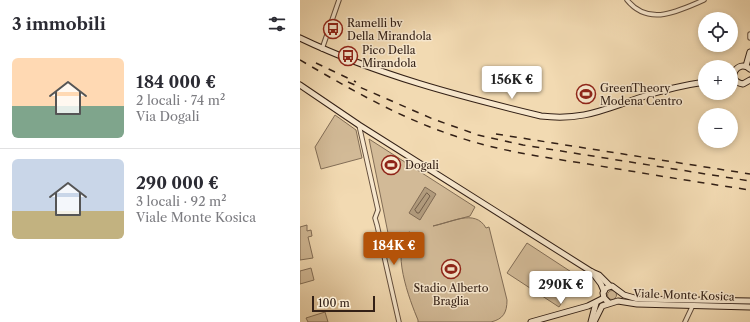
<!DOCTYPE html>
<html lang="it">
<meta charset="utf-8">
<style>
:root{--surface:#fff;--page:#f2f2f3;--text:#2b2b33;--muted:#7c7c81;--line:#e1e1e2;--accent:#b45309}
body{margin:0;font-family:"Libre Caslon Text",serif;background:var(--page);color:var(--text);height:100vh;display:flex;flex-direction:column;font-size:15px;white-space:nowrap}
*{box-sizing:border-box;margin:0}
p{font-size:13px;color:var(--muted)}
.icon{flex:none;width:22px;height:22px;fill:none;stroke:currentColor;stroke-width:2;stroke-linecap:round;stroke-linejoin:round}
.map{position:relative;flex:1;overflow:hidden}
.drawer{display:flex;flex-direction:column;background:var(--surface);width:300px}
.drawer>*{flex:none}
.fabs{position:absolute;left:398px;top:12px;display:grid;gap:8px}
.fabs a{display:grid;place-items:center;width:40px;height:40px;border-radius:50%;background:var(--surface);box-shadow:0 2px 6px #0003;font-size:20px}
.scale{position:absolute;left:12px;bottom:10px;width:63px;box-sizing:border-box;padding-left:4px;border:2px solid #332016;border-top:0;font-size:11px;line-height:14px;white-space:nowrap;color:#332016;-webkit-text-stroke:3px #f7e7cd;paint-order:stroke}
.price{position:absolute;translate:-50% -34px;padding:0 9px;border-radius:4px;background:#fff;color:#222;font-size:13px;line-height:26px;filter:drop-shadow(0 1px 2px #0008)}
.price::after{content:'';position:absolute;left:50%;top:24px;width:12px;height:9px;margin-left:-6px;background:inherit;clip-path:polygon(0 0,100% 0,50% 100%)}
.price.on{background:var(--accent);color:#fff}
ul{padding:0;list-style:none}
li{display:flex;align-items:center;gap:12px;height:100px;padding:0 12px}
li+li{border-top:1px solid var(--line)}
li span{display:grid;place-items:center;flex:none;width:112px;height:80px;border-radius:6px;color:#555}
li>.icon{margin-inline-start:auto}
span .icon{width:48px;height:48px;fill:#fffc;stroke-width:1}
li b{font-size:17px}
h2{display:flex;justify-content:space-between;align-items:center;height:48px;padding:0 12px;font-size:17px}
main{display:flex;flex:1;min-height:0}
.map>svg:first-child{display:block}
.green{fill:#d2ba97;stroke:#826d56}
.water{fill:#b19b7d;stroke:#7f6a54}
.lines{fill:none;stroke-linecap:round;stroke-linejoin:round}
.shore{stroke:#725e4a;stroke-width:1}
.street-casing{stroke:#634e3d;stroke-width:5.5}
.secondary-casing{stroke:#332016;stroke-width:7}
.street{stroke:#f7e7cd;stroke-width:3.5}
.secondary{stroke:#f7e7cd;stroke-width:5}
.rail{stroke:#332016;stroke-width:1.5;stroke-dasharray:7 7;stroke-linecap:butt}
.labels{text-anchor:middle;dominant-baseline:central;stroke-width:3;stroke-linejoin:round;paint-order:stroke}
.poi-label{font-size:11px;fill:#332016;stroke:#f7e7cd;text-anchor:start}
.street-label{font-size:11px;fill:#332016;stroke:#f7e7cd}
</style>
<main>
<section class="drawer">
<h2>3 immobili<svg class="icon" aria-label="filters" viewBox="0 0 24 24"><path d="M4 7h16M4 17h16"/><circle cx="9" cy="7" r="2"/><circle cx="15" cy="17" r="2"/></svg></h2>
<ul>
<li><span style="background:linear-gradient(#ffd9b3 60%,#7fa58c 0)"><svg class="icon" aria-label="home" viewBox="0 0 24 24"><path d="M3 11l9-7 9 7M6 9v11h12V9"/></svg></span><div><b>184 000 €</b><p>2 locali · 74 m²</p><p>Via Dogali</p></div></li>
<li><span style="background:linear-gradient(#c9d6e8 65%,#c2b280 0)"><svg class="icon" aria-label="home" viewBox="0 0 24 24"><path d="M3 11l9-7 9 7M6 9v11h12V9"/></svg></span><div><b>290 000 €</b><p>3 locali · 92 m²</p><p>Viale Monte Kosica</p></div></li>
</ul>
</section>
<div class="map">
<svg width="450" height="322" viewBox="0 0 450 322">
<rect width="100%" height="100%" fill="#f2dab2"/>
<filter id="stains"><feTurbulence type="fractalNoise" baseFrequency=".005" numOctaves="4"/><feColorMatrix values="0 0 0 0 .2 0 0 0 0 .09 0 0 0 0 .02 0 0 0 .5 -.17"/></filter>
<radialGradient id="worn" r=".72"><stop offset=".6" stop-color="#630" stop-opacity="0"/><stop offset="1" stop-color="#630" stop-opacity=".3"/></radialGradient>
<!-- green -->
<g class="green">
<path d="M35 115 56 130 62 158 21 169 15 147Z"/>
<path d="M69 139 175 207 170 216 133 226C150 223 175 208 186 228L189 227 207 300C207 313 203 319 191 322H118V320C110 301 89 247 110 232L89 238Z"/>
<path d="M7 225V231L11 230 12 236 8 237 13 258 0 260V227Z"/>
<path d="M227 243 279 277 259 307 207 273Z"/>
<path d="M11 268 14 280 0 284V271Z"/>
<circle cx="312" cy="295" r="4.5"/>
<path d="M25 312 28 322H8L6 318Z"/>
</g>
<!-- water -->
<path class="water" d="M125 187 136 194 120 220 109 213Z"/>
<g class="lines">
<!-- shore -->
<path class="shore" d="M127 193 130 196 119 213H117L115 210Z"/>
<defs>
<g id="street">
<path d="M327 0C349 27 378 11 404 0"/>
<path d="M450 38V34"/>
<path d="M22 49 39 0"/>
<path d="M59 125 78 210 75 218 77 225 99 322"/>
<path d="M385 322 393 305"/>
</g>
<g id="secondary">
<path d="M0 38C77 75 159 96 241 116 284 121 304 109 342 97 363 90 384 85 405 82"/>
<path d="M446 66 450 52"/>
<path d="M450 69C437 58 425 81 443 84L450 80"/>
<path d="M0 85 59 125 292 272 299 275 310 286"/>
<path d="M292 272 301 284 304 291"/>
<path d="M309 303 304 298 303 293 306 288 312 286 324 295 338 299 450 301"/>
<path d="M231 322 288 306 304 298"/>
<path d="M291 322 296 303"/>
<path d="M294 322 302 306 318 301 337 304 450 307"/>
</g>
</defs>
<!-- street casing -->
<use href="#street" class="street-casing"/>
<!-- secondary casing -->
<use href="#secondary" class="secondary-casing"/>
<!-- street -->
<use href="#street" class="street"/>
<!-- secondary -->
<use href="#secondary" class="secondary"/>
<!-- rail -->
<g class="rail">
<path d="M0 60C50 89 100 118 155 136 198 151 243 157 288 164 342 173 396 182 450 190"/>
<path d="M16 63 56 82"/>
<path d="M48 82 133 119 178 135 223 145 450 181"/>
<path d="M196 134 450 174"/>
</g>
</g>
<!-- icons -->
<defs>
<symbol id="bus-ring" viewBox="-11 -11 22 22"><circle r="9.5" fill="#f7e7cd" stroke="#8f2418" stroke-width="1.5"/><path d="M-5-6H5V4H4V6H2V4H-2V6H-4V4H-5ZM-3.5-4V0h7V-4ZM-3.5 1.2v1.5H-2V1.2ZM2 1.2v1.5H3.5V1.2Z" fill="#8f2418"/></symbol>
<symbol id="stadium-ring" viewBox="-11 -11 22 22"><circle r="9.5" fill="#f7e7cd" stroke="#8f2418" stroke-width="1.5"/><path d="M0-5a6.5 5 0 1 0 0 10a6.5 5 0 1 0 0-10ZM-3.5-1.8h7v3.6h-7Z" fill="#8f2418"/></symbol>
</defs>
<g fill-rule="evenodd">
<use href="#bus-ring" x="22" y="18" width="22" height="22"/>
<use href="#bus-ring" x="37" y="45" width="22" height="22"/>
<use href="#stadium-ring" x="275" y="83" width="22" height="22"/>
<use href="#stadium-ring" x="80" y="154" width="22" height="22"/>
<use href="#stadium-ring" x="140" y="258" width="22" height="22"/>
</g>
<g class="labels">
<!-- poi labels -->
<g class="poi-label">
<text x="47" y="23">Ramelli bv<tspan x="47" dy="13">Della Mirandola</tspan></text>
<text x="62" y="50">Pico Della<tspan x="62" dy="13">Mirandola</tspan></text>
<text x="300" y="88">GreenTheory<tspan x="300" dy="13">Modena Centro</tspan></text>
<text x="105" y="165">Dogali</text>
<text x="151" y="288" text-anchor="middle">Stadio Alberto<tspan x="151" dy="13">Braglia</tspan></text>
</g>
<!-- street labels -->
<g class="street-label">
<text transform="translate(384 295) rotate(2)">Viale Monte Kosica</text>
</g>
</g>
<rect width="100%" height="100%" filter="url(#stains)"/>
<rect width="100%" height="100%" fill="url(#worn)"/>
</svg>
<div class="fabs">
<a><svg class="icon" aria-label="locate" viewBox="0 0 24 24"><circle cx="12" cy="12" r="6"/><path d="M12 2v4M12 18v4M2 12h4M18 12h4"/></svg></a>
<a>+</a>
<a>−</a>
</div>
<div class="scale">100 m</div>
<b class="price" style="left:212px;top:100px">156K €</b>
<b class="price on" style="left:94px;top:266px">184K €</b>
<b class="price" style="left:261px;top:305px">290K €</b>
</div>
</main>
